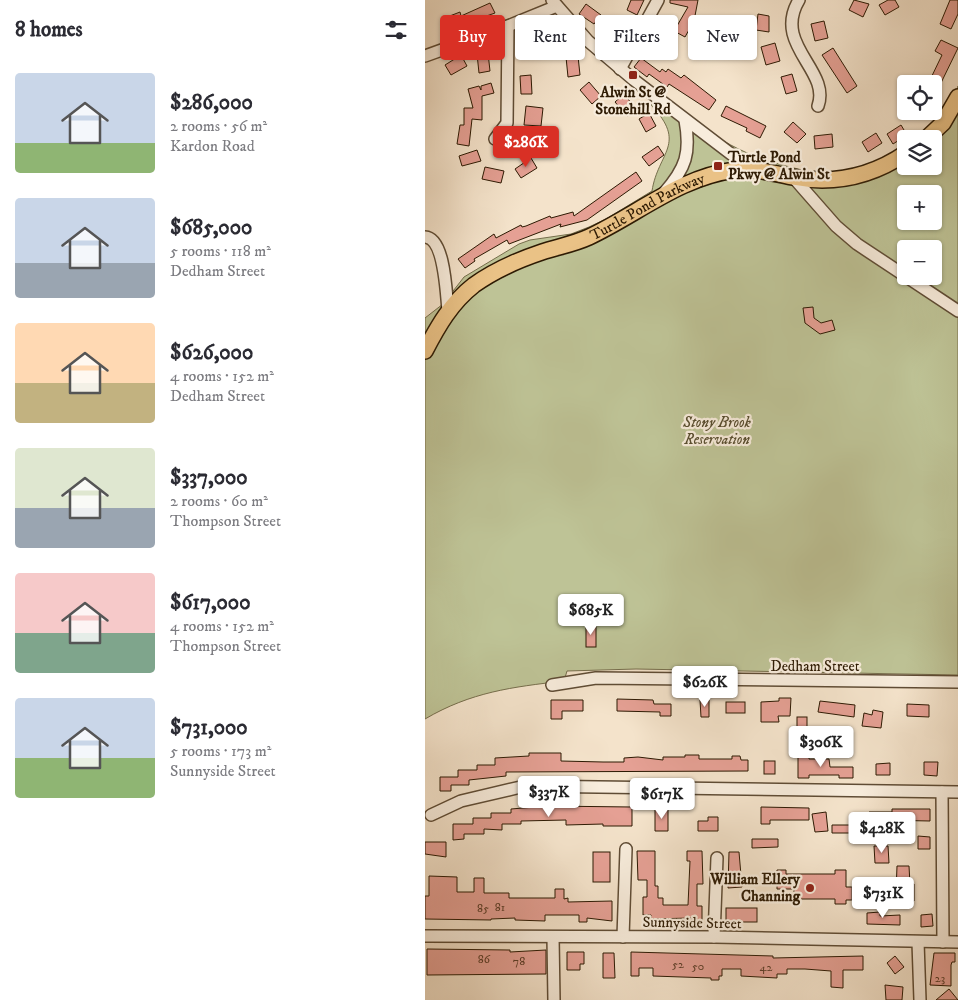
<!DOCTYPE html>
<meta charset="utf-8">
<style>
:root{--surface:#fff;--page:#f2f2f3;--text:#2b2b33;--muted:#7c7c81;--accent:#d93025}
body{margin:0;font-family:"IM FELL DW Pica",serif;background:var(--page);color:var(--text);height:100vh;display:flex;flex-direction:column;font-size:19px;white-space:nowrap}
*{box-sizing:border-box;margin:0}
p{font-size:16px;color:var(--muted)}
.icon{flex:none;width:28px;height:28px;fill:none;stroke:currentColor;stroke-width:2;stroke-linecap:round;stroke-linejoin:round}
.map{position:relative;flex:1;overflow:hidden}
.side{display:flex;flex-direction:column;background:var(--surface);width:425px}
.side>*{flex:none}
.guide{position:absolute;left:15px;top:15px;width:442px;height:45px;display:flex;gap:10px}
.fabs{position:absolute;left:472px;top:75px;display:grid;gap:10px}
.fabs a{display:grid;place-items:center;width:45px;height:45px;border-radius:5px;background:var(--surface);box-shadow:0 1px 4px #0004;font-size:25px}
.price{position:absolute;translate:-50% -42px;padding:0 11px;border-radius:5px;background:#fff;color:#222;font-size:16px;line-height:32px;filter:drop-shadow(0 1px 2px #0008)}
.price::after{content:'';position:absolute;left:50%;top:30px;width:15px;height:11px;margin-left:-8px;background:inherit;clip-path:polygon(0 0,100% 0,50% 100%)}
.price.on{background:var(--accent);color:#fff}
ul{padding:0;list-style:none}
li{display:flex;align-items:center;gap:15px;height:125px;padding:0 15px}
li span{display:grid;place-items:center;flex:none;width:140px;height:100px;border-radius:5px;color:#555}
li>.icon{margin-inline-start:auto}
span .icon{width:60px;height:60px;fill:#fffc;stroke-width:1}
li b{font-size:21px}
h2{display:flex;justify-content:space-between;align-items:center;height:60px;padding:0 15px;font-size:21px}
.chip{padding:0 18px;border-radius:5px;background:var(--surface);box-shadow:0 1px 4px #0004;font-size:18px;line-height:45px}
.chip.on{background:var(--accent);color:#fff}
main{display:flex;flex:1;min-height:0}
.map>svg:first-child{display:block}
.green{fill:#bec396;stroke:#766e4c;fill-rule:evenodd}
.building{fill:#e5a094;stroke:#2d1a03}
.lines{fill:none;stroke-linecap:round;stroke-linejoin:round}
.minor-casing{stroke:#5f4c35;stroke-width:14}
.major-casing{stroke:#2d1a03;stroke-width:18}
.minor{stroke:#f8eddd;stroke-width:11}
.major{stroke:#eac286;stroke-width:15}
.poi-dot{fill:#8f2418;stroke:#f8eddd;stroke-width:2}
.labels{text-anchor:middle;dominant-baseline:central;stroke-width:4.5;stroke-linejoin:round;paint-order:stroke}
.number-label{font-size:12px;fill:#5b3c27}
.poi-label{font-size:15px;font-weight:bold;fill:#2d1a03;stroke:#f8eddd}
.street-label{font-size:15px;fill:#2d1a03;stroke:#f8eddd}
.park-label{font-size:15px;font-style:italic;fill:#584d2f;stroke:#f8eddd}
</style>
<main>
<section class="side">
<h2>8 homes<svg class="icon" aria-label="filters" viewBox="0 0 24 24"><path d="M4 7h16M4 17h16"/><circle cx="9" cy="7" r="2"/><circle cx="15" cy="17" r="2"/></svg></h2>
<ul>
<li><span style="background:linear-gradient(#c9d6e8 70%,#8fb573 0)"><svg class="icon" aria-label="home" viewBox="0 0 24 24"><path d="M3 11l9-7 9 7M6 9v11h12V9"/></svg></span><div><b>$286,000</b><p>2 rooms · 56 m²</p><p>Kardon Road</p></div></li>
<li><span style="background:linear-gradient(#c9d6e8 65%,#9aa5b1 0)"><svg class="icon" aria-label="home" viewBox="0 0 24 24"><path d="M3 11l9-7 9 7M6 9v11h12V9"/></svg></span><div><b>$685,000</b><p>5 rooms · 118 m²</p><p>Dedham Street</p></div></li>
<li><span style="background:linear-gradient(#ffd9b3 60%,#c2b280 0)"><svg class="icon" aria-label="home" viewBox="0 0 24 24"><path d="M3 11l9-7 9 7M6 9v11h12V9"/></svg></span><div><b>$626,000</b><p>4 rooms · 152 m²</p><p>Dedham Street</p></div></li>
<li><span style="background:linear-gradient(#dfe7d0 60%,#9aa5b1 0)"><svg class="icon" aria-label="home" viewBox="0 0 24 24"><path d="M3 11l9-7 9 7M6 9v11h12V9"/></svg></span><div><b>$337,000</b><p>2 rooms · 60 m²</p><p>Thompson Street</p></div></li>
<li><span style="background:linear-gradient(#f6c9c9 60%,#7fa58c 0)"><svg class="icon" aria-label="home" viewBox="0 0 24 24"><path d="M3 11l9-7 9 7M6 9v11h12V9"/></svg></span><div><b>$617,000</b><p>4 rooms · 152 m²</p><p>Thompson Street</p></div></li>
<li><span style="background:linear-gradient(#c9d6e8 60%,#8fb573 0)"><svg class="icon" aria-label="home" viewBox="0 0 24 24"><path d="M3 11l9-7 9 7M6 9v11h12V9"/></svg></span><div><b>$731,000</b><p>5 rooms · 173 m²</p><p>Sunnyside Street</p></div></li>
</ul>
</section>
<div class="map">
<svg width="533" height="1000" viewBox="0 0 533 1000">
<rect width="100%" height="100%" fill="#f4e3cb"/>
<filter id="stains"><feTurbulence type="fractalNoise" baseFrequency=".004" numOctaves="4"/><feColorMatrix values="0 0 0 0 .2 0 0 0 0 .09 0 0 0 0 .02 0 0 0 .5 -.17"/></filter>
<radialGradient id="worn" r=".72"><stop offset=".6" stop-color="#630" stop-opacity="0"/><stop offset="1" stop-color="#630" stop-opacity=".3"/></radialGradient>
<!-- green -->
<path class="green" d="M533 86V675L211 669 142 671 139 681C87 687 46 692 0 719V318L18 304 39 277 94 244 105 240 146 234 164 227 181 219 227 191C233 152 263 144 226 105L236 96C284 133 309 154 369 168 381 171 398 175 411 173 434 170 458 162 481 156V166H509V139L527 104ZM481 194H509V221H481ZM481 249H509V276H481Z"/>
<!-- building -->
<g class="building">
<path d="M206 0H219L212 15 202 10Z"/>
<path d="M245 0H273L269 21 260 37 249 31 263 7 245 3Z"/>
<path d="M429 0 444 4 438 17 424 10Z"/>
<path d="M463 0H470L474 7 460 15 454 5Z"/>
<path d="M525 0H533V14L526 29 515 24Z"/>
<path d="M65 3 70 13 22 30 17 19 35 12 36 16Z"/>
<path d="M161 4 176 15 169 24 154 14Z"/>
<path d="M333 14 344 16V32L331 30Z"/>
<path d="M399 21 403 38 390 41 386 24Z"/>
<path d="M121 24 136 36 129 45 114 34Z"/>
<path d="M192 25 201 33 190 48 180 40Z"/>
<path d="M240 27 245 38 230 45 225 34Z"/>
<path d="M103 34 105 52 93 53 92 35Z"/>
<path d="M516 40 533 48 514 87 504 82 517 55 510 51Z"/>
<path d="M350 43 355 61 341 65 336 47Z"/>
<path d="M408 48 432 86 422 93 397 55Z"/>
<path d="M63 53 65 71 54 73 52 54Z"/>
<path d="M36 55 42 66 26 75 20 65Z"/>
<path d="M153 56 155 75 143 77 141 57Z"/>
<path d="M216 58 235 72 237 69 241 72 243 69 256 78 259 75 291 100 284 110 244 84 242 87 224 74 222 77 209 67Z"/>
<path d="M367 74 372 91 361 94 356 77Z"/>
<path d="M106 75 107 94H96L95 76Z"/>
<path d="M164 82 176 96 167 104 155 90Z"/>
<path d="M66 83 69 93 57 96V120L47 119 44 146 32 144 35 125H39V108H48L43 89 54 86 56 90V86Z"/>
<path d="M199 94 211 109 202 116 190 102Z"/>
<path d="M101 106 118 108 116 126 99 125Z"/>
<path d="M301 106 341 126 335 138 321 131 322 128 296 116Z"/>
<path d="M224 113 231 126 221 132 214 119Z"/>
<path d="M368 122 381 134 372 143 359 132Z"/>
<path d="M476 125 482 135 468 144 462 134Z"/>
<path d="M118 131 120 145 101 148 99 137 114 134Z"/>
<path d="M451 133 457 143 443 152 437 142Z"/>
<path d="M407 134 408 147 390 149 389 136Z"/>
<path d="M233 146 239 155 224 166 217 157Z"/>
<path d="M52 150 56 161 37 166 34 156Z"/>
<path d="M106 158 112 168 96 178 90 169Z"/>
<path d="M60 167 79 171 76 183 57 179Z"/>
<path d="M211 172 217 181 162 220 135 227 136 224 84 244 82 240 49 259 50 261 40 268 33 259 69 234 71 238 96 225 97 227 101 226 125 216 126 218 148 212 149 216Z"/>
<path d="M388 307 389 318 396 323 407 320 410 330 395 334 380 323 378 308Z"/>
<rect x="174" y="596" width="11" height="13"/>
<rect x="161" y="626" width="10" height="21"/>
<path d="M354 698H366L365 716H353L354 722H336V702L354 701Z"/>
<path d="M192 699 228 700 229 704H246V716H235V712L192 711Z"/>
<path d="M126 700H158V711H137V719H126Z"/>
<path d="M275 700H284V717H276Z"/>
<path d="M395 701 430 705 429 717 393 712Z"/>
<rect x="301" y="702" width="19" height="11"/>
<path d="M482 704 504 705V717L482 716Z"/>
<path d="M448 710 458 712 456 728 437 726 439 713 447 715Z"/>
<rect x="372" y="717" width="10" height="14"/>
<path d="M104 753H136V761L178 762H199V758L213 757 238 760V757H260V755H274V759H307V756H315L316 760H323V771L81 772V776L44 780V785H26V791H15V777H33V770H52V765H70V758L104 756Z"/>
<path d="M373 755H384V759H404L405 767H428V778H414V775H384V778H373Z"/>
<rect x="339" y="761" width="11" height="13"/>
<path d="M499 762H513L512 776 499 775Z"/>
<path d="M465 763V775H451V764Z"/>
<path d="M122 806 207 807V826H178V824L141 825V820L96 821V824H77V830L59 829V834H39V839L28 840V824H48V818H66V813H86V809Z"/>
<path d="M336 807 384 808V820H345V824H336Z"/>
<path d="M243 808V831H230V809Z"/>
<path d="M467 809H505V821L456 820V822H444V812H467Z"/>
<path d="M401 812 403 831 390 832 387 814Z"/>
<path d="M283 817H293V831H273V821H283Z"/>
<path d="M407 825H434L435 833H407Z"/>
<path d="M493 836 505 837V849H493Z"/>
<path d="M327 839H353V847L327 848Z"/>
<path d="M0 842H21V857L0 854Z"/>
<path d="M449 846H463L464 863H450Z"/>
<path d="M212 851H230V886H233V898H238V905H263L265 861H262V851H277L278 884H272V906H277V921H266V918L226 919V915H218V897H222V880H213Z"/>
<rect x="168" y="852" width="17" height="30"/>
<path d="M304 852H314L317 887 303 888Z"/>
<path d="M472 866H484L485 884H489V901H475V893H471Z"/>
<path d="M352 870H361V874H410V870H421V887H427V900H421V904H410V899H369V889H352Z"/>
<path d="M4 876 32 877V892H49V878H59V893H84V898H130V889H139V899L143 898V902L187 901V921L162 918V922H154V915H120V921L90 920V918L66 919V920L0 919V896H4Z"/>
<rect x="301" y="908" width="31" height="14"/>
<path d="M455 912V916L475 915V925L442 924V913Z"/>
<path d="M507 914 508 926 496 927V915Z"/>
<path d="M2 949 85 950V952L121 950V974L2 975Z"/>
<path d="M142 952H159V964H155V970H142Z"/>
<path d="M206 952 348 956V958L438 956V970H418V988L406 987V971L380 969H362V974H352V978L316 976V969H297V976H294V980H286V978L228 976V968H214V976H206Z"/>
<path d="M178 953H189L190 978H178Z"/>
<path d="M509 953H530V962H527L526 965V986L505 985Z"/>
<path d="M470 956 479 967 470 974 462 963Z"/>
<path d="M460 985 478 987 477 1000H461Z"/>
<path d="M524 989 533 1000H511Z"/>
</g>
<g class="lines">
<defs>
<g id="minor">
<path d="M127 0 163 41 209 80 306 154 333 169"/>
<path d="M374 0C347 45 406 70 393 106"/>
<path d="M0 56 83 26 132 6"/>
<path d="M195 69 233 0"/>
<path d="M70 139 82 123 83 26"/>
<path d="M368 177 411 226 432 244 533 311"/>
<path d="M239 193C261 168 266 153 260 120"/>
<path d="M0 237C20 238 21 293 23 310"/>
<path d="M127 685 171 678 533 682"/>
<path d="M517 792 518 942"/>
<path d="M6 815 36 801 100 786 533 792"/>
<path d="M0 936 289 937 533 942"/>
<path d="M128 937 129 1000"/>
<path d="M198 937 201 849"/>
<path d="M289 937 292 858"/>
<path d="M493 942 495 1000"/>
</g>
<g id="major">
<path d="M501 139 518 123 533 97"/>
<path id="s1" d="M0 351C13 326 26 303 49 285 70 270 93 260 117 252 132 247 149 244 164 237 213 214 255 177 310 170 329 168 348 173 367 177 409 185 446 177 481 153"/>
</g>
</defs>
<!-- minor casing -->
<use href="#minor" class="minor-casing"/>
<!-- major casing -->
<use href="#major" class="major-casing"/>
<!-- minor -->
<use href="#minor" class="minor"/>
<!-- major -->
<use href="#major" class="major"/>
</g>
<!-- markers -->
<g class="poi-dot">
<rect x="203" y="70" width="10" height="10" rx="2.5"/>
<rect x="288" y="161" width="10" height="10" rx="2.5"/>
<circle cx="385" cy="888" r="5"/>
</g>
<g class="labels">
<!-- number labels -->
<g class="number-label">
<text x="75" y="907">81</text>
<text x="58" y="908">85</text>
<text x="59" y="959">86</text>
<text x="94" y="961">78</text>
<text x="253" y="964">52</text>
<text x="273" y="966">50</text>
<text x="341" y="967">42</text>
<text x="515" y="978">23</text>
</g>
<!-- poi labels -->
<g class="poi-label">
<text x="208" y="92">Alwin St @<tspan x="208" dy="17">Stonehill Rd</tspan></text>
<text x="303" y="157" text-anchor="start">Turtle Pond<tspan x="303" dy="17">Pkwy @ Alwin St</tspan></text>
<text x="375" y="879" text-anchor="end">William Ellery<tspan x="375" dy="17">Channing</tspan></text>
</g>
<!-- street labels -->
<g class="street-label">
<text stroke="none"><textPath href="#s1" startOffset="274">Turtle Pond Parkway</textPath></text>
<text x="390" y="666">Dedham Street</text>
<text transform="translate(267 923) rotate(1)">Sunnyside Street</text>
</g>
<!-- park labels -->
<g class="park-label">
<text x="292" y="422">Stony Brook<tspan x="292" dy="17">Reservation</tspan></text>
</g>
</g>
<rect width="100%" height="100%" filter="url(#stains)"/>
<rect width="100%" height="100%" fill="url(#worn)"/>
</svg>
<div class="fabs">
<a><svg class="icon" aria-label="locate" viewBox="0 0 24 24"><circle cx="12" cy="12" r="6"/><path d="M12 2v4M12 18v4M2 12h4M18 12h4"/></svg></a>
<a><svg class="icon" aria-label="layers" viewBox="0 0 24 24"><path d="M12 4l9 5-9 5-9-5zM3 14l9 5 9-5"/></svg></a>
<a>+</a>
<a>−</a>
</div>
<b class="price on" style="left:101px;top:168px">$286K</b>
<b class="price" style="left:166px;top:636px">$685K</b>
<b class="price" style="left:280px;top:708px">$626K</b>
<b class="price" style="left:396px;top:768px">$306K</b>
<b class="price" style="left:124px;top:818px">$337K</b>
<b class="price" style="left:237px;top:820px">$617K</b>
<b class="price" style="left:457px;top:854px">$428K</b>
<b class="price" style="left:458px;top:919px">$731K</b>
<div class="guide">
<a class="chip on">Buy</a>
<a class="chip">Rent</a>
<a class="chip">Filters</a>
<a class="chip">New</a>
</div>
</div>
</main>
